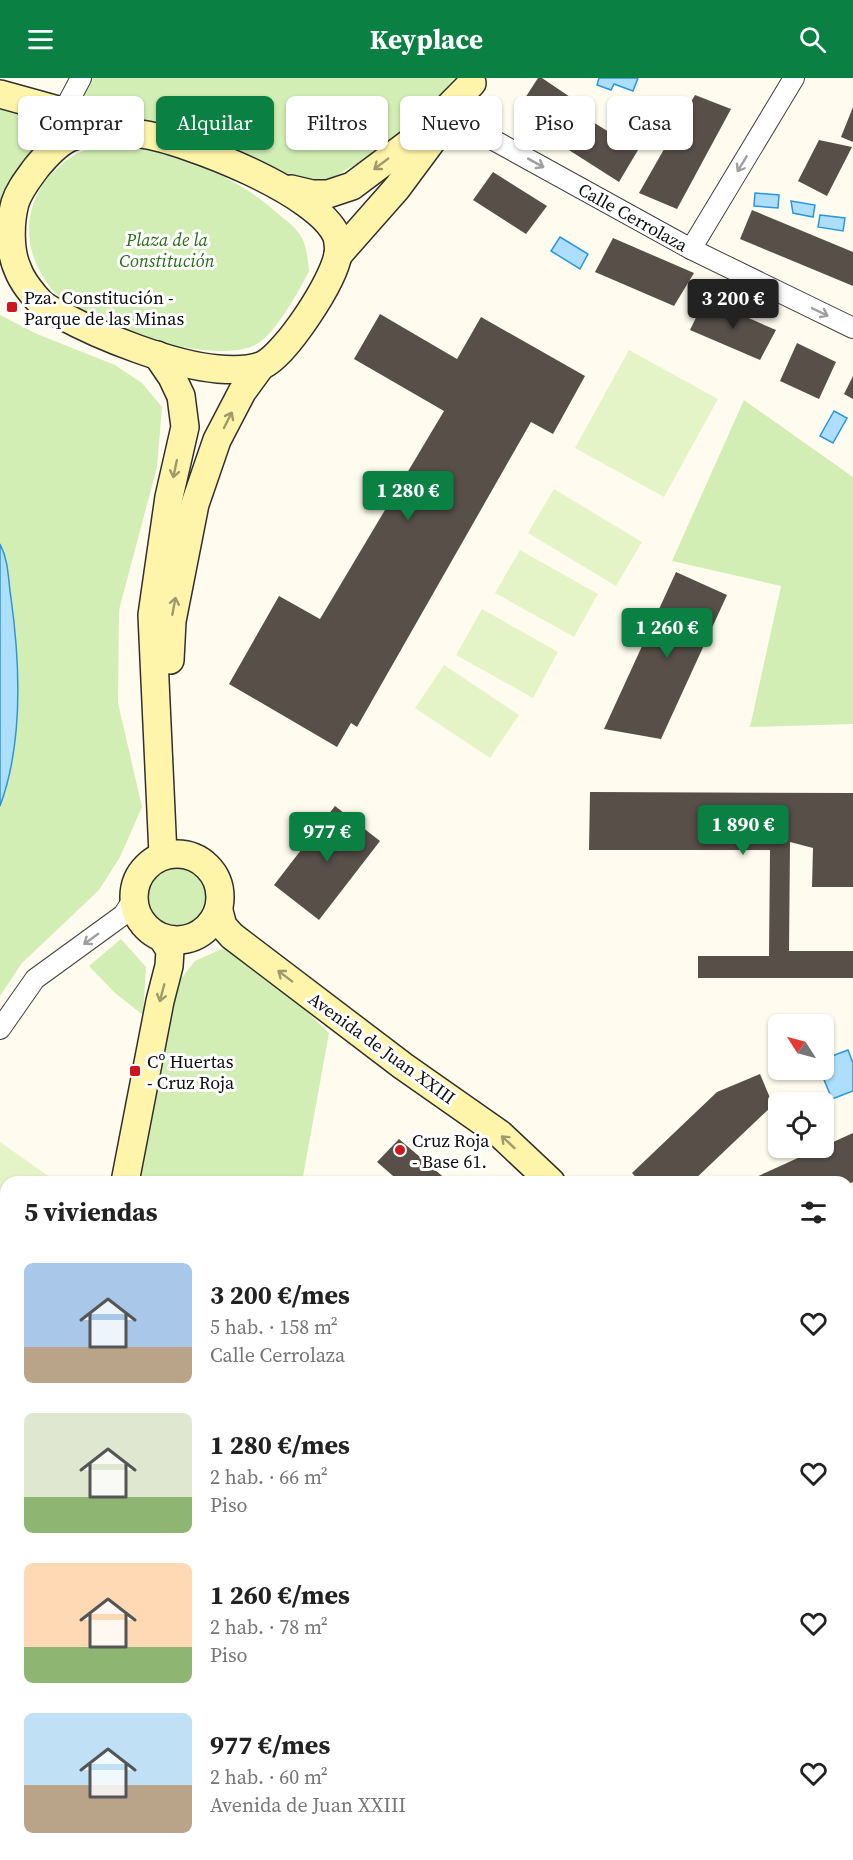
<!DOCTYPE html>
<html lang="es">
<meta charset="utf-8">
<style>
:root{--surface:#fff;--page:#f2f2f2;--text:#222;--muted:#767676;--accent:#0b8043}
body{margin:0;font-family:"Source Serif 4",serif;background:var(--page);color:var(--text);height:100vh;display:flex;flex-direction:column;font-size:22px;white-space:nowrap}
*{box-sizing:border-box;margin:0}
p{font-size:20px;color:var(--muted)}
.icon{flex:none;width:33px;height:33px;fill:none;stroke:currentColor;stroke-width:2;stroke-linecap:round;stroke-linejoin:round}
.map{position:relative;flex:1;overflow:hidden}
.panel{position:absolute;left:0px;top:1098px;width:854px;height:684px;display:flex;flex-direction:column;background:var(--surface);border-radius:18px 18px 0 0;box-shadow:0 2px 4px #0004}
.panel>*{flex:none}
.banner{position:absolute;left:18px;top:18px;width:818px;height:54px;display:flex;gap:12px}
.needle{width:39px;rotate:306deg}
.tools{position:absolute;left:768px;top:936px;display:grid;gap:12px}
.tools a{display:grid;place-items:center;width:66px;height:66px;border-radius:9px;background:var(--surface);box-shadow:0 2px 4px #0004;font-size:30px}
.price{position:absolute;translate:-50% -51px;padding:0 14px;border-radius:6px;background:var(--accent);color:#fff;font-size:20px;line-height:39px;filter:drop-shadow(0 2px 3px #0008)}
.price::after{content:'';position:absolute;left:50%;top:36px;width:18px;height:14px;margin-left:-9px;background:inherit;clip-path:polygon(0 0,100% 0,50% 100%)}
.price.active{background:#222;color:#fff}
ul{padding:0;list-style:none}
li{display:flex;align-items:center;gap:18px;height:150px;padding:0 24px}
li span{display:grid;place-items:center;flex:none;width:168px;height:120px;border-radius:9px;color:#555}
li>.icon{margin-inline-start:auto}
span .icon{width:72px;height:72px;fill:#fffc;stroke-width:1}
li b{font-size:26px}
h2{display:flex;justify-content:space-between;align-items:center;height:72px;padding:0 24px;font-size:26px}
.pill{padding:0 21px;border-radius:9px;background:var(--surface);box-shadow:0 2px 4px #0004;font-size:21px;line-height:54px}
.pill.active{background:var(--accent);color:#fff}
header{display:flex;justify-content:space-between;align-items:center;height:78px;padding:0 24px;background:var(--accent);color:#fff;font-size:27px;font-weight:700}
.map>svg:first-child{display:block}
.green{fill:#d2eeb4}
.pitch{fill:#e5f4c7}
.plaza{fill:#f1ebdc}
.water{fill:#addffd;stroke:#2c96dc;stroke-width:1.5}
.building{fill:#584f49}
.lines{fill:none;stroke-linecap:round;stroke-linejoin:round}
.street-casing{stroke:#414141;stroke-width:22}
.secondary-casing{stroke:#303030;stroke-width:30}
.street{stroke:#fff;stroke-width:20}
.secondary{stroke:#fff5aa;stroke-width:27}
.oneway{stroke:#9f9f9f}
.oneway2{stroke:#9f996c}
.poi-dot{fill:#ce161f;stroke:#fff;stroke-width:2}
.labels{text-anchor:middle;dominant-baseline:central;stroke-width:6;stroke-linejoin:round;paint-order:stroke}
.street-label{font-size:18px;fill:#0e0e0e;stroke:#fff}
.park-label{font-size:18px;font-style:italic;fill:#296d17;stroke:#fff}
.poi-label{font-size:18px;fill:#0e0e0e;stroke:#fff;text-anchor:start}
</style>
<header><svg class="icon" aria-label="menu" viewBox="0 0 24 24"><path d="M4 6h16M4 12h16M4 18h16"/></svg>Keyplace<svg class="icon" aria-label="search" viewBox="0 0 24 24"><circle cx="10" cy="10" r="6"/><path d="M15 15l6 6"/></svg></header>
<div class="map">
<svg width="853" height="1782" viewBox="0 0 853 1782">
<rect width="100%" height="100%" fill="#fffcef"/>
<!-- green -->
<g class="green">
<path d="M90 0H454L433 27 378 73 327 103 297 104 74 26Z"/>
<path d="M0 29 70 51 0 135Z"/>
<path d="M123 65C181 79 231 94 277 135 286 142 298 151 303 162 307 171 308 183 309 193 299 213 278 251 260 264 221 293 77 246 50 209 17 166 23 115 67 82 81 70 105 67 123 65Z"/>
<path d="M0 237 37 256 115 287 142 305 162 329 157 389 119 532 118 625 142 729 120 779 99 812 22 885 0 918Z"/>
<path d="M744 322 853 399V646L750 649 781 508 672 483Z"/>
<circle cx="176" cy="818" r="30"/>
<path d="M121 861 146 889 143 937 115 915 89 888Z"/>
<path d="M224 870 254 883 329 955 302 1104H140L175 908 195 883Z"/>
<path d="M853 1582V1631L848 1632V1583L851 1585Z"/>
<path d="M6 1686V1776H18L19 1782H0V1687Z"/>
<path d="M55 1776H89V1782H56Z"/>
</g>
<!-- pitch -->
<g class="pitch">
<path d="M629 272 718 321 664 419 575 370Z"/>
<path d="M554 411 642 464 616 508 528 455Z"/>
<path d="M520 472 598 516 574 559 495 515Z"/>
<path d="M482 531 558 574 533 620 456 577Z"/>
<path d="M444 587 519 637 490 680 415 630Z"/>
<path d="M0 1064 57 1104H6V1162L0 1158Z"/>
<path d="M0 1515 6 1590 0 1591Z"/>
<path d="M0 1604 6 1654V1673H0Z"/>
</g>
<!-- plaza -->
<g class="plaza">
<path d="M853 1631V1782H753L737 1776H848V1632Z"/>
<path d="M574 1776H624L622 1782H571Z"/>
</g>
<!-- water -->
<g class="water">
<path d="M599 0H638L633 13 614 6 611 12 597 7Z"/>
<path d="M755 115 779 117 778 130 754 128Z"/>
<path d="M791 123 815 127 813 139 793 135Z"/>
<path d="M820 137 845 140 843 153 818 149Z"/>
<path d="M560 159 588 176 580 191 551 173Z"/>
<path d="M834 333 847 340 833 365 820 358Z"/>
<path d="M0 466C9 483 8 502 11 520 20 585 23 666 0 728Z"/>
<path d="M848 972 853 985V1013L832 1021 820 992H824V981Z"/>
</g>
<!-- building -->
<g class="building">
<path d="M538 0H542L573 21 548 59 514 37Z"/>
<path d="M695 17 731 31 677 131 639 115Z"/>
<path d="M853 29V64L841 59Z"/>
<path d="M580 36 638 72 619 104 561 67Z"/>
<path d="M819 62 852 69 827 118 798 103Z"/>
<path d="M493 94 547 128 526 156 473 122Z"/>
<path d="M752 132 853 174V208L740 161Z"/>
<path d="M613 160 694 195 674 228 595 194Z"/>
<path d="M705 221 776 252 760 282 690 252Z"/>
<path d="M380 236 457 281 481 239 585 298 553 356 531 344 357 649 351 645 337 669 229 606 279 518 320 541 444 333 354 281Z"/>
<path d="M797 265 836 284 819 321 780 303Z"/>
<path d="M853 298V321L844 316Z"/>
<path d="M676 494 727 517 661 661 604 651Z"/>
<path d="M590 714 853 715V809H812L813 770 790 764 789 873H853V900H698V878H769L770 772H589Z"/>
<path d="M335 728 380 763 319 842 274 807Z"/>
<path d="M760 996 773 1027 692 1104H640L632 1095 717 1014Z"/>
<path d="M853 1055V1104L848 1106V1104H745Z"/>
<path d="M399 1061 448 1103 400 1104 377 1084Z"/>
<path d="M853 1172V1235L848 1225V1176Z"/>
<path d="M848 1259 853 1267V1341L848 1346Z"/>
<path d="M320 1776H390L382 1782H309V1780L320 1778Z"/>
<path d="M471 1776H560L558 1782H485Z"/>
<path d="M624 1776H737L752 1782H622Z"/>
</g>
<g class="lines">
<defs>
<g id="street">
<path d="M63 34 81 0"/>
<path d="M445 44 468 48 691 171 853 250"/>
<path d="M691 171 794 0"/>
<path d="M0 951 35 901 123 837 133 822"/>
<path d="M848 1138 853 1136"/>
</g>
<g id="secondary">
<path d="M0 16 112 47"/>
<path d="M100 52C114 54 127 54 141 56 185 62 321 115 337 159 338 163 339 172 338 176 334 203 286 276 263 287 251 292 231 292 218 291 172 287 101 259 61 237 54 233 46 230 41 225 33 217 22 203 18 192 9 173 10 144 15 125 19 112 28 101 36 90 45 79 57 66 69 60 79 56 90 54 100 52Z"/>
<path d="M291 111 312 116H328L352 108 424 54 472 5"/>
<path d="M338 177 397 110 440 52"/>
<path d="M157 277 172 299 181 318 185 349 169 419 152 537 163 777"/>
<path d="M170 582 172 543 195 426 217 362 242 314 261 288"/>
<circle cx="177" cy="819" r="43"/>
<path d="M219 833 223 848 232 858 403 988 500 1056 551 1104"/>
<path d="M125 1104 160 923 169 888 170 872 162 860"/>
<path d="M848 1454 853 1461"/>
<path d="M848 1511 853 1518"/>
<path d="M42 1776 43 1782"/>
<path d="M98 1776 99 1782"/>
</g>
</defs>
<!-- street casing -->
<use href="#street" class="street-casing"/>
<!-- secondary casing -->
<use href="#secondary" class="secondary-casing"/>
<!-- street -->
<use href="#street" class="street"/>
<!-- secondary -->
<use href="#secondary" class="secondary"/>
</g>
<!-- one-way arrows -->
<defs><path id="oneway-shaft" d="M-6 0H5M1.5-3L5.5 0L1.5 3" fill="none" stroke-width="1.6" stroke-linecap="round" stroke-linejoin="round" transform="scale(1.5)"/></defs>
<g class="oneway">
<use href="#oneway-shaft" transform="translate(536 85) rotate(29)"/>
<use href="#oneway-shaft" transform="translate(742 86) rotate(121)"/>
<use href="#oneway-shaft" transform="translate(820 234) rotate(26)"/>
<use href="#oneway-shaft" transform="translate(91 861) rotate(144)"/>
</g>
<g class="oneway2">
<use href="#oneway-shaft" transform="translate(381 86) rotate(143)"/>
<use href="#oneway-shaft" transform="translate(228 342) rotate(-63)"/>
<use href="#oneway-shaft" transform="translate(175 391) rotate(102)"/>
<use href="#oneway-shaft" transform="translate(174 528) rotate(-79)"/>
<use href="#oneway-shaft" transform="translate(285 898) rotate(-143)"/>
<use href="#oneway-shaft" transform="translate(162 915) rotate(105)"/>
<use href="#oneway-shaft" transform="translate(508 1064) rotate(-137)"/>
</g>
<!-- markers -->
<g class="poi-dot">
<rect x="6" y="223" width="12" height="12" rx="3"/>
<rect x="129" y="987" width="12" height="12" rx="3"/>
<circle cx="400" cy="1072" r="6"/>
</g>
<g class="labels">
<!-- street labels -->
<g class="street-label">
<text transform="translate(633 139) rotate(29)">Calle Cerrolaza</text>
<text transform="translate(382 970) rotate(36)">Avenida de Juan XXIII</text>
</g>
<!-- park labels -->
<g class="park-label">
<text x="167" y="161">Plaza de la<tspan x="167" dy="21">Constitución</tspan></text>
</g>
<!-- poi labels -->
<g class="poi-label">
<text x="24" y="219">Pza. Constitución -<tspan x="24" dy="21">Parque de las Minas</tspan></text>
<text x="147" y="983">Cº Huertas<tspan x="147" dy="21">- Cruz Roja</tspan></text>
<text x="412" y="1062">Cruz Roja<tspan x="412" dy="21">- Base 61.</tspan></text>
</g>
</g>
</svg>
<div class="tools">
<a><svg class="needle" viewBox="-14 -14 28 28"><path d="M0-13l5 13h-10z" fill="#e53935"/><path d="M0 13l5-13h-10z" fill="#767676"/></svg></a>
<a><svg class="icon" aria-label="locate" viewBox="0 0 24 24"><circle cx="12" cy="12" r="6"/><path d="M12 2v4M12 18v4M2 12h4M18 12h4"/></svg></a>
</div>
<b class="price active" style="left:733px;top:252px">3 200 €</b>
<b class="price" style="left:408px;top:444px">1 280 €</b>
<b class="price" style="left:667px;top:581px">1 260 €</b>
<b class="price" style="left:743px;top:778px">1 890 €</b>
<b class="price" style="left:327px;top:785px">977 €</b>
<div class="banner">
<a class="pill">Comprar</a>
<a class="pill active">Alquilar</a>
<a class="pill">Filtros</a>
<a class="pill">Nuevo</a>
<a class="pill">Piso</a>
<a class="pill">Casa</a>
</div>
<section class="panel">
<h2>5 viviendas<svg class="icon" aria-label="filters" viewBox="0 0 24 24"><path d="M4 7h16M4 17h16"/><circle cx="9" cy="7" r="2"/><circle cx="15" cy="17" r="2"/></svg></h2>
<ul>
<li><span style="background:linear-gradient(#a9c7e8 70%,#b9a48a 0)"><svg class="icon" aria-label="home" viewBox="0 0 24 24"><path d="M3 11l9-7 9 7M6 9v11h12V9"/></svg></span><div><b>3 200 €/mes</b><p>5 hab. · 158 m²</p><p>Calle Cerrolaza</p></div><svg class="icon" aria-label="heart" viewBox="0 0 24 24"><path d="M12 20l-8-8c-3-5 5-10 8-4 3-6 11-1 8 4z"/></svg></li>
<li><span style="background:linear-gradient(#dfe7d0 70%,#8fb573 0)"><svg class="icon" aria-label="home" viewBox="0 0 24 24"><path d="M3 11l9-7 9 7M6 9v11h12V9"/></svg></span><div><b>1 280 €/mes</b><p>2 hab. · 66 m²</p><p>Piso</p></div><svg class="icon" aria-label="heart" viewBox="0 0 24 24"><path d="M12 20l-8-8c-3-5 5-10 8-4 3-6 11-1 8 4z"/></svg></li>
<li><span style="background:linear-gradient(#ffd9b3 70%,#8fb573 0)"><svg class="icon" aria-label="home" viewBox="0 0 24 24"><path d="M3 11l9-7 9 7M6 9v11h12V9"/></svg></span><div><b>1 260 €/mes</b><p>2 hab. · 78 m²</p><p>Piso</p></div><svg class="icon" aria-label="heart" viewBox="0 0 24 24"><path d="M12 20l-8-8c-3-5 5-10 8-4 3-6 11-1 8 4z"/></svg></li>
<li><span style="background:linear-gradient(#bfe0f5 60%,#b9a48a 0)"><svg class="icon" aria-label="home" viewBox="0 0 24 24"><path d="M3 11l9-7 9 7M6 9v11h12V9"/></svg></span><div><b>977 €/mes</b><p>2 hab. · 60 m²</p><p>Avenida de Juan XXIII</p></div><svg class="icon" aria-label="heart" viewBox="0 0 24 24"><path d="M12 20l-8-8c-3-5 5-10 8-4 3-6 11-1 8 4z"/></svg></li>
</ul>
</section>
</div>
